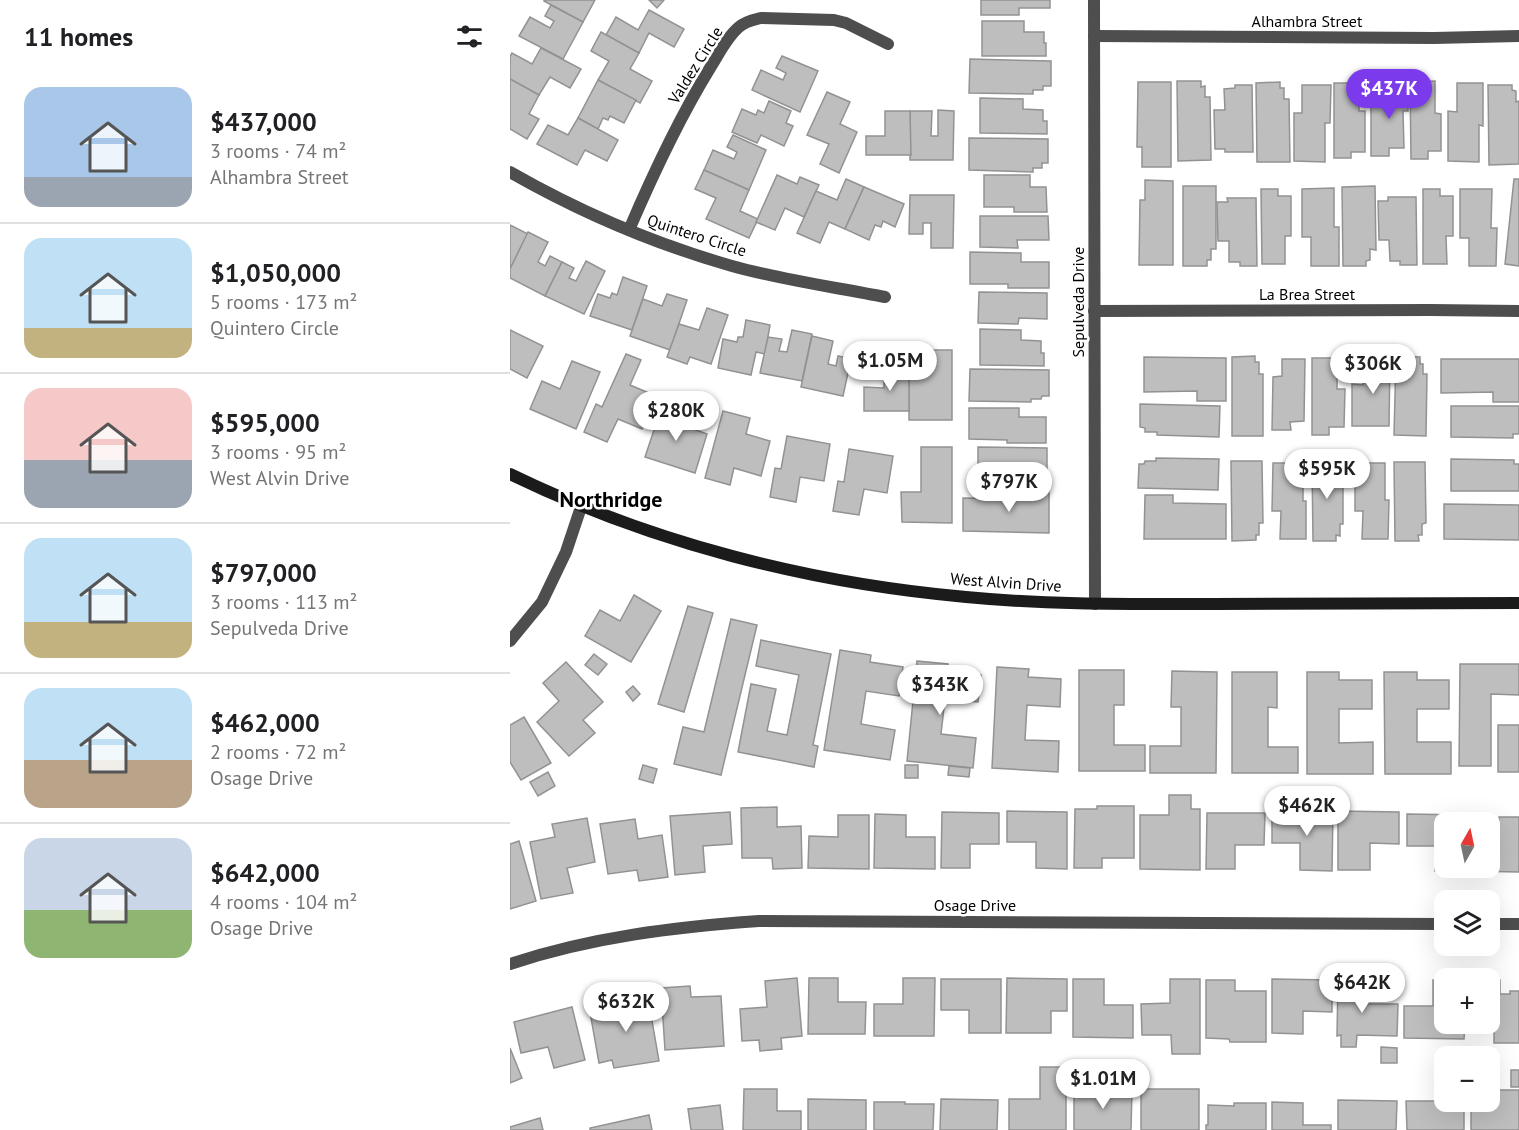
<!DOCTYPE html>
<meta charset="utf-8">
<style>
:root{--surface:#fff;--page:#f2f2f2;--text:#202124;--muted:#757577;--line:#e0e0e0;--accent:#7c3aed}
body{margin:0;font-family:"PT Sans",sans-serif;background:var(--page);color:var(--text);height:100vh;display:flex;flex-direction:column;font-size:22px;white-space:nowrap}
*{box-sizing:border-box;margin:0}
p{font-size:20px;color:var(--muted)}
.icon{flex:none;width:33px;height:33px;fill:none;stroke:currentColor;stroke-width:2;stroke-linecap:round;stroke-linejoin:round}
.map{position:relative;flex:1;overflow:hidden}
.panel{display:flex;flex-direction:column;background:var(--surface);width:510px}
.panel>*{flex:none}
.needle{width:39px;rotate:9deg}
.fabs{position:absolute;left:924px;top:812px;display:grid;gap:12px}
.fabs a{display:grid;place-items:center;width:66px;height:66px;border-radius:12px;background:var(--surface);box-shadow:0 6px 24px #0002;font-size:30px}
.price{position:absolute;translate:-50% -51px;padding:0 14px;border-radius:21px;background:#fff;color:#222;font-size:20px;line-height:39px;filter:drop-shadow(0 2px 3px #0008)}
.price::after{content:'';position:absolute;left:50%;top:36px;width:18px;height:14px;margin-left:-9px;background:inherit;clip-path:polygon(0 0,100% 0,50% 100%)}
.price.selected{background:var(--accent);color:#fff}
ul{padding:0;list-style:none}
li{display:flex;align-items:center;gap:18px;height:150px;padding:0 24px}
li+li{border-top:2px solid var(--line)}
li span{display:grid;place-items:center;flex:none;width:168px;height:120px;border-radius:18px;color:#555}
li>.icon{margin-inline-start:auto}
span .icon{width:72px;height:72px;fill:#fffc;stroke-width:1}
li b{font-size:26px}
h2{display:flex;justify-content:space-between;align-items:center;height:72px;padding:0 24px;font-size:26px}
main{display:flex;flex:1;min-height:0}
.map>svg:first-child{display:block}
.building{fill:#bebebe;stroke:#929292;stroke-width:1.5}
.lines{fill:none;stroke-linecap:round;stroke-linejoin:round}
.street{stroke:#4e4e4e;stroke-width:12}
.secondary{stroke:#1b1b1b;stroke-width:12}
.labels{text-anchor:middle;dominant-baseline:central;stroke-width:5;stroke-linejoin:round;paint-order:stroke}
.street-label{font-size:16px;fill:#000;stroke:#fff}
.district-label{font-size:22px;font-weight:bold;fill:#000;stroke:#fff}
</style>
<main>
<section class="panel">
<h2>11 homes<svg class="icon" aria-label="filters" viewBox="0 0 24 24"><path d="M4 7h16M4 17h16"/><circle cx="9" cy="7" r="2"/><circle cx="15" cy="17" r="2"/></svg></h2>
<ul>
<li><span style="background:linear-gradient(#a9c7e8 75%,#9aa5b1 0)"><svg class="icon" aria-label="home" viewBox="0 0 24 24"><path d="M3 11l9-7 9 7M6 9v11h12V9"/></svg></span><div><b>$437,000</b><p>3 rooms · 74 m²</p><p>Alhambra Street</p></div></li>
<li><span style="background:linear-gradient(#bfe0f5 75%,#c2b280 0)"><svg class="icon" aria-label="home" viewBox="0 0 24 24"><path d="M3 11l9-7 9 7M6 9v11h12V9"/></svg></span><div><b>$1,050,000</b><p>5 rooms · 173 m²</p><p>Quintero Circle</p></div></li>
<li><span style="background:linear-gradient(#f6c9c9 60%,#9aa5b1 0)"><svg class="icon" aria-label="home" viewBox="0 0 24 24"><path d="M3 11l9-7 9 7M6 9v11h12V9"/></svg></span><div><b>$595,000</b><p>3 rooms · 95 m²</p><p>West Alvin Drive</p></div></li>
<li><span style="background:linear-gradient(#bfe0f5 70%,#c2b280 0)"><svg class="icon" aria-label="home" viewBox="0 0 24 24"><path d="M3 11l9-7 9 7M6 9v11h12V9"/></svg></span><div><b>$797,000</b><p>3 rooms · 113 m²</p><p>Sepulveda Drive</p></div></li>
<li><span style="background:linear-gradient(#bfe0f5 60%,#b9a48a 0)"><svg class="icon" aria-label="home" viewBox="0 0 24 24"><path d="M3 11l9-7 9 7M6 9v11h12V9"/></svg></span><div><b>$462,000</b><p>2 rooms · 72 m²</p><p>Osage Drive</p></div></li>
<li><span style="background:linear-gradient(#c9d6e8 60%,#8fb573 0)"><svg class="icon" aria-label="home" viewBox="0 0 24 24"><path d="M3 11l9-7 9 7M6 9v11h12V9"/></svg></span><div><b>$642,000</b><p>4 rooms · 104 m²</p><p>Osage Drive</p></div></li>
</ul>
</section>
<div class="map">
<svg width="1009" height="1130" viewBox="0 0 1009 1130">
<rect width="100%" height="100%" fill="#fff"/>
<!-- building -->
<g class="building">
<path d="M34 0H85L73 22 34 1Z"/>
<path d="M139 0H154L147 8Z"/>
<path d="M471 0H540V8H509V15H471Z"/>
<path d="M41 5 73 22 53 59 9 36 20 17 40 28 44 21 35 16Z"/>
<path d="M139 10 174 29 164 47 139 33 129 53 96 35 106 17 128 30Z"/>
<path d="M472 21H514V32H534V43H536V56H472Z"/>
<path d="M91 32 129 53 120 69 142 81 130 103 88 80 99 61 81 51Z"/>
<path d="M31 48 71 69 60 88 40 77 29 95 0 79V57L2 53 22 64Z"/>
<path d="M272 56 308 71 290 112 242 90 251 70 273 80 276 73 266 68Z"/>
<path d="M460 59 541 61V86H533V90H523V94L459 93Z"/>
<path d="M0 79 29 95 19 114 29 119 17 139 0 129Z"/>
<path d="M88 80 126 100 114 123 100 116 98 120 93 118 88 129 68 118Z"/>
<path d="M667 81H691V87L695 86V97H700L701 160 668 161Z"/>
<path d="M925 81V113L931 114V151H918V159H901L900 82Z"/>
<path d="M628 82H661V167H632V147H627Z"/>
<path d="M770 82V88H774V99H779L780 162H747L746 83Z"/>
<path d="M824 83H849V111H855V152H841V158H824Z"/>
<path d="M947 83H973V126L969 125V162L938 161V111L947 112Z"/>
<path d="M725 85H742L743 152H715V149H705L704 110H715L714 89 725 88Z"/>
<path d="M792 85H821L820 123H815V162L784 161V113H792Z"/>
<path d="M871 85H897L898 111H893L894 148H879V156H861V102H871Z"/>
<path d="M978 85H1002V90L1006 91V102L1009 101V164L979 165Z"/>
<path d="M317 92 340 102 330 124 347 132 329 173 310 164 319 144 297 135Z"/>
<path d="M470 98 513 99V109L533 110V121H537V134L470 133Z"/>
<path d="M259 101 281 111 276 123 283 126 274 146 251 135 247 143 222 132 232 109 246 115 248 110 254 113Z"/>
<path d="M428 110 444 111 443 160H400V111H422L421 136H428Z"/>
<path d="M375 111H400L401 155H356V136H375Z"/>
<path d="M68 118 108 140 97 161 75 150 67 165 27 144 38 125 58 135Z"/>
<path d="M223 135 256 150 239 190 194 170 203 150 224 159 227 152 217 147Z"/>
<path d="M459 138 538 139V163H532V168H523V172L459 170Z"/>
<path d="M194 170 239 190 230 211 248 219 239 238 196 219 206 198 185 189Z"/>
<path d="M267 175 287 184 290 177 309 185 294 217 275 208 265 230 246 222Z"/>
<path d="M474 175H520V187H536L537 212H504V207H474Z"/>
<path d="M336 179 354 187 335 229 319 222 310 243 287 233 306 191 327 200Z"/>
<path d="M1004 179H1009V266L995 264Z"/>
<path d="M635 180 663 181V265H629L630 200H635Z"/>
<path d="M673 186H706V249H701V260H697V266H673Z"/>
<path d="M865 186 866 250 860 249V260L856 261V266H833L832 187Z"/>
<path d="M354 187 394 204 385 227 373 221 371 227 365 225 359 240 335 229Z"/>
<path d="M824 188V227H829V266H801V237H792V189Z"/>
<path d="M751 189H768V196H781V236H775V264H752Z"/>
<path d="M913 189H930V196H943V236H936L937 264H913Z"/>
<path d="M950 189H982L981 228H987L986 266H959V238H950Z"/>
<path d="M400 195H444L443 248H421V223H413V234H399Z"/>
<path d="M878 197H906L907 265H890V261H880L879 240H869L868 201H878Z"/>
<path d="M717 198H746L747 266H730V262H719V241H708L707 202H718Z"/>
<path d="M470 216H538L539 240H507L508 248 470 247Z"/>
<path d="M0 225 18 234 0 269Z"/>
<path d="M18 232 38 242 28 262 35 266 40 256 52 262 35 296 0 278V269Z"/>
<path d="M460 252 511 253V262H539V288H498V284H460Z"/>
<path d="M76 261 95 271 74 314 35 296 52 262 64 268 59 278 66 281Z"/>
<path d="M113 277 137 286 122 330 80 316 88 294 100 298 102 293 107 295Z"/>
<path d="M469 292 537 293V319L509 318 508 324 468 323Z"/>
<path d="M157 294 177 300 160 350 120 336 133 299 152 306Z"/>
<path d="M197 308 218 315 201 364 180 357 177 364 157 357 169 324 189 330Z"/>
<path d="M236 320 260 325 255 354 246 352 241 375 208 368 213 339 227 342 228 337H233Z"/>
<path d="M470 329 511 330V340L531 341V353H534V366L470 365Z"/>
<path d="M0 330 33 346 17 378 0 369Z"/>
<path d="M282 330 302 334 292 381 250 373 258 337 272 339 269 351 277 352Z"/>
<path d="M302 336 323 341 318 364 326 366 328 356 341 359 333 396 291 387Z"/>
<path d="M421 350H442V420H399V363H413V374H421Z"/>
<path d="M116 354 131 360 120 385 146 396 132 429 108 419 97 442 74 432 86 404 92 407Z"/>
<path d="M745 356V362H749V374H753V436H722V357Z"/>
<path d="M886 356 910 357V364H913V374H917L916 436 884 435Z"/>
<path d="M634 357 716 358V401H687V391L634 392Z"/>
<path d="M802 358H827V389H835L834 427H819V435H802Z"/>
<path d="M865 358 880 359 879 426H842V384L853 385 854 361 865 362Z"/>
<path d="M772 359H795L794 421 780 422 781 430H762L763 377 772 376Z"/>
<path d="M931 359H1009V402H983V392L931 393Z"/>
<path d="M62 361 90 372 66 429 20 409 32 381 50 389Z"/>
<path d="M374 366H399V411H354V387L374 388Z"/>
<path d="M460 369 539 370V396H532L531 399H521V402L459 401Z"/>
<path d="M630 404 710 406 709 437 647 435V432H635V428L630 427Z"/>
<path d="M152 406 176 414 172 425 197 434 185 473 135 457Z"/>
<path d="M941 406H1009V434H1003V438L941 437Z"/>
<path d="M459 408H509V417H536V443H497V440L459 439Z"/>
<path d="M213 411 240 418 236 434 260 441 251 476 224 468 220 485 195 478Z"/>
<path d="M277 436 320 444 314 481 290 477 286 502 260 497 265 468 271 469Z"/>
<path d="M411 447H442V523L392 522 391 492H411Z"/>
<path d="M468 447 537 448V472L505 471V479H468Z"/>
<path d="M339 449 383 456 377 493 354 489 349 515 323 511 328 481 334 482Z"/>
<path d="M646 458 709 459 708 490 628 488 629 464H634L635 461H646Z"/>
<path d="M941 459 1004 460V464H1009V491H941Z"/>
<path d="M721 461H752L753 523H749V535H746V540L722 541Z"/>
<path d="M802 462H833V524H830V536L826 535V541H803Z"/>
<path d="M884 462H915L916 523 912 524V535H908L909 541H885Z"/>
<path d="M763 463H793V501H796V539H770L771 511H762Z"/>
<path d="M845 463H875V500H879L878 539H852L853 511H845Z"/>
<path d="M507 490H539V533L453 531V498L507 499Z"/>
<path d="M635 495H663V503L716 504V539H634Z"/>
<path d="M934 504 1009 505V540L934 539Z"/>
<path d="M124 595 151 611 121 662 75 636 90 610 110 621Z"/>
<path d="M178 606 203 613 174 712 148 704Z"/>
<path d="M221 619 247 625 211 775 164 764 173 727 194 732Z"/>
<path d="M251 640 321 654 303 745 308 746 304 767 228 752 241 684 266 689 257 731 277 735 289 675 246 666Z"/>
<path d="M330 650 361 655 360 662 393 667 389 696 356 691 351 724 385 730 380 760 314 750Z"/>
<path d="M84 654 97 664 88 675 75 665Z"/>
<path d="M407 661 438 664V672L471 675 468 702 435 699 431 734 466 738 463 768 397 761Z"/>
<path d="M56 662 93 702 73 720 85 733 59 756 27 722 49 701 33 683Z"/>
<path d="M950 664H1009V695L981 694V766H949Z"/>
<path d="M487 667 519 669 518 677 551 679 550 707 517 705 515 740 549 741 548 772 482 768Z"/>
<path d="M569 670H614V705H604V745H635V771H569Z"/>
<path d="M662 671 707 672 706 773H640V746H671V707H661Z"/>
<path d="M722 672H767V708L758 707V747H788V773H722Z"/>
<path d="M797 672H829V680H862V709H829V743L863 742V774H797Z"/>
<path d="M874 672H907V680H939V709H907V742H941V774H875Z"/>
<path d="M123 686 130 694 123 701 116 692Z"/>
<path d="M14 717 41 763 11 780 0 762V725Z"/>
<rect x="988" y="725" width="21" height="47"/>
<path d="M133 765 147 769 143 783 129 779Z"/>
<rect x="395" y="765" width="13" height="13"/>
<path d="M439 766 460 768 459 777 438 775Z"/>
<path d="M38 772 45 786 28 796 20 782Z"/>
<path d="M659 795H681V809H690V870L630 869V815H659Z"/>
<path d="M587 806H624V858H592V868H564L565 809H587Z"/>
<path d="M267 807V827L291 826 292 868 263 869 262 858H232L231 808Z"/>
<path d="M497 811 557 812V869L526 868V842H497Z"/>
<path d="M762 811 823 812 822 871 790 870V843H762Z"/>
<path d="M828 811 889 812V844L860 843V870H828Z"/>
<path d="M220 812 222 844 193 846 195 872 165 875 160 816Z"/>
<path d="M432 812 489 813V844H460V868H431Z"/>
<path d="M697 813H755L754 845H725V869H696Z"/>
<path d="M365 814 396 815V837H425V869L364 868Z"/>
<path d="M897 814 954 815V822H934V867H954V871H925V846H897Z"/>
<path d="M328 815H359V869L298 868 299 836 328 837Z"/>
<path d="M989 817H1009V872L961 871V867H980V840H989Z"/>
<path d="M77 818 85 862 57 868 63 893 31 899 20 842 45 837 42 824Z"/>
<path d="M125 819 128 839 152 835 158 877 129 881 127 870 98 874 90 824Z"/>
<path d="M9 841 26 901 0 909V844Z"/>
<path d="M287 978 292 1036 271 1038 272 1049 250 1051 249 1040 232 1041 230 1009 257 1007 255 981Z"/>
<path d="M299 978H328V1002H356L355 1034H298Z"/>
<path d="M393 978H425L424 1036H364V1004H393Z"/>
<path d="M497 978 557 979V1011H541V1033H496Z"/>
<path d="M431 979H491V1033H459V1010H431Z"/>
<path d="M563 979H594V1005H623V1038L563 1037Z"/>
<path d="M660 979H690V1054H662L661 1035H632L631 1004 660 1003Z"/>
<path d="M762 979 822 980V1012L793 1011V1034L762 1033Z"/>
<path d="M828 979H857V1004H888L887 1036 847 1035 846 1047H831V1035L827 1036Z"/>
<path d="M696 980H725V991H756V1042H720L719 1039 696 1038Z"/>
<path d="M923 980H934V1023H955L954 1039 894 1038V1006H923Z"/>
<path d="M980 980H990V994H1000V991H1009V1043H984V1022H980Z"/>
<path d="M180 986 181 997 211 996 214 1046 155 1050 151 988Z"/>
<path d="M137 992 149 1061 104 1068 102 1060 89 1063 80 1012 100 1009 101 1011 111 1009 109 996Z"/>
<path d="M62 1007 75 1060 44 1068 38 1047 11 1053 4 1022Z"/>
<path d="M871 1047 887 1048V1063H871Z"/>
<path d="M0 1048 12 1078 0 1083Z"/>
<path d="M530 1067H556V1130H499V1099H530Z"/>
<rect x="1001" y="1070" width="8" height="17"/>
<path d="M934 1088V1101H954V1130H897L896 1101H934Z"/>
<path d="M234 1089H267V1111H291V1130H233Z"/>
<path d="M585 1089H622L621 1130H564V1093H585Z"/>
<rect x="631" y="1089" width="58" height="41"/>
<path d="M983 1090H1009V1130H961V1101L983 1100Z"/>
<path d="M298 1099 356 1100V1130H298Z"/>
<path d="M431 1099 488 1100 487 1130H430Z"/>
<path d="M828 1100 887 1101 886 1130H828Z"/>
<path d="M364 1102H395V1104H424L423 1130H364Z"/>
<path d="M762 1102 793 1103V1125H821V1130H762Z"/>
<path d="M724 1103H756V1130H696V1125H698V1105L724 1106Z"/>
<path d="M210 1105 213 1130H181L178 1109Z"/>
<path d="M139 1115 142 1130H80V1128Z"/>
<path d="M30 1118 33 1130H0V1127Z"/>
</g>
<g class="lines">
<!-- street -->
<g class="street">
<path d="M584 0 585 604"/>
<path d="M584 36 924 38 1009 36"/>
<path d="M0 172C70 212 145 244 222 266 272 280 324 287 375 297"/>
<path d="M119 230C143 174 168 120 200 68 209 54 217 37 229 27 236 21 243 20 251 18L324 20 336 23 378 44"/>
<path d="M584 311 920 310 1009 311"/>
<path d="M0 641 32 602 56 552 71 507"/>
<path d="M980 924H1009"/>
<path d="M0 964C81 937 165 927 249 921L934 924"/>
</g>
<!-- secondary -->
<path class="secondary" d="M0 474C142 543 299 583 456 597 539 605 622 604 704 604 806 604 907 603 1009 603"/>
</g>
<g class="labels">
<!-- street labels -->
<g class="street-label">
<text x="797" y="21">Alhambra Street</text>
<text transform="translate(185 65) rotate(-58)">Valdez Circle</text>
<text transform="translate(187 235) rotate(18)">Quintero Circle</text>
<text x="797" y="294">La Brea Street</text>
<text transform="translate(568 302) rotate(-90)">Sepulveda Drive</text>
<text transform="translate(496 582) rotate(4)">West Alvin Drive</text>
<text x="465" y="905">Osage Drive</text>
</g>
<!-- district labels -->
<g class="district-label">
<text x="101" y="499">Northridge</text>
</g>
</g>
</svg>
<div class="fabs">
<a><svg class="needle" viewBox="-14 -14 28 28"><path d="M0-13l5 13h-10z" fill="#e53935"/><path d="M0 13l5-13h-10z" fill="#757577"/></svg></a>
<a><svg class="icon" aria-label="layers" viewBox="0 0 24 24"><path d="M12 4l9 5-9 5-9-5zM3 14l9 5 9-5"/></svg></a>
<a>+</a>
<a>−</a>
</div>
<b class="price selected" style="left:879px;top:120px">$437K</b>
<b class="price" style="left:380px;top:392px">$1.05M</b>
<b class="price" style="left:863px;top:395px">$306K</b>
<b class="price" style="left:166px;top:442px">$280K</b>
<b class="price" style="left:817px;top:500px">$595K</b>
<b class="price" style="left:499px;top:513px">$797K</b>
<b class="price" style="left:430px;top:716px">$343K</b>
<b class="price" style="left:797px;top:837px">$462K</b>
<b class="price" style="left:852px;top:1014px">$642K</b>
<b class="price" style="left:116px;top:1033px">$632K</b>
<b class="price" style="left:593px;top:1110px">$1.01M</b>
</div>
</main>
